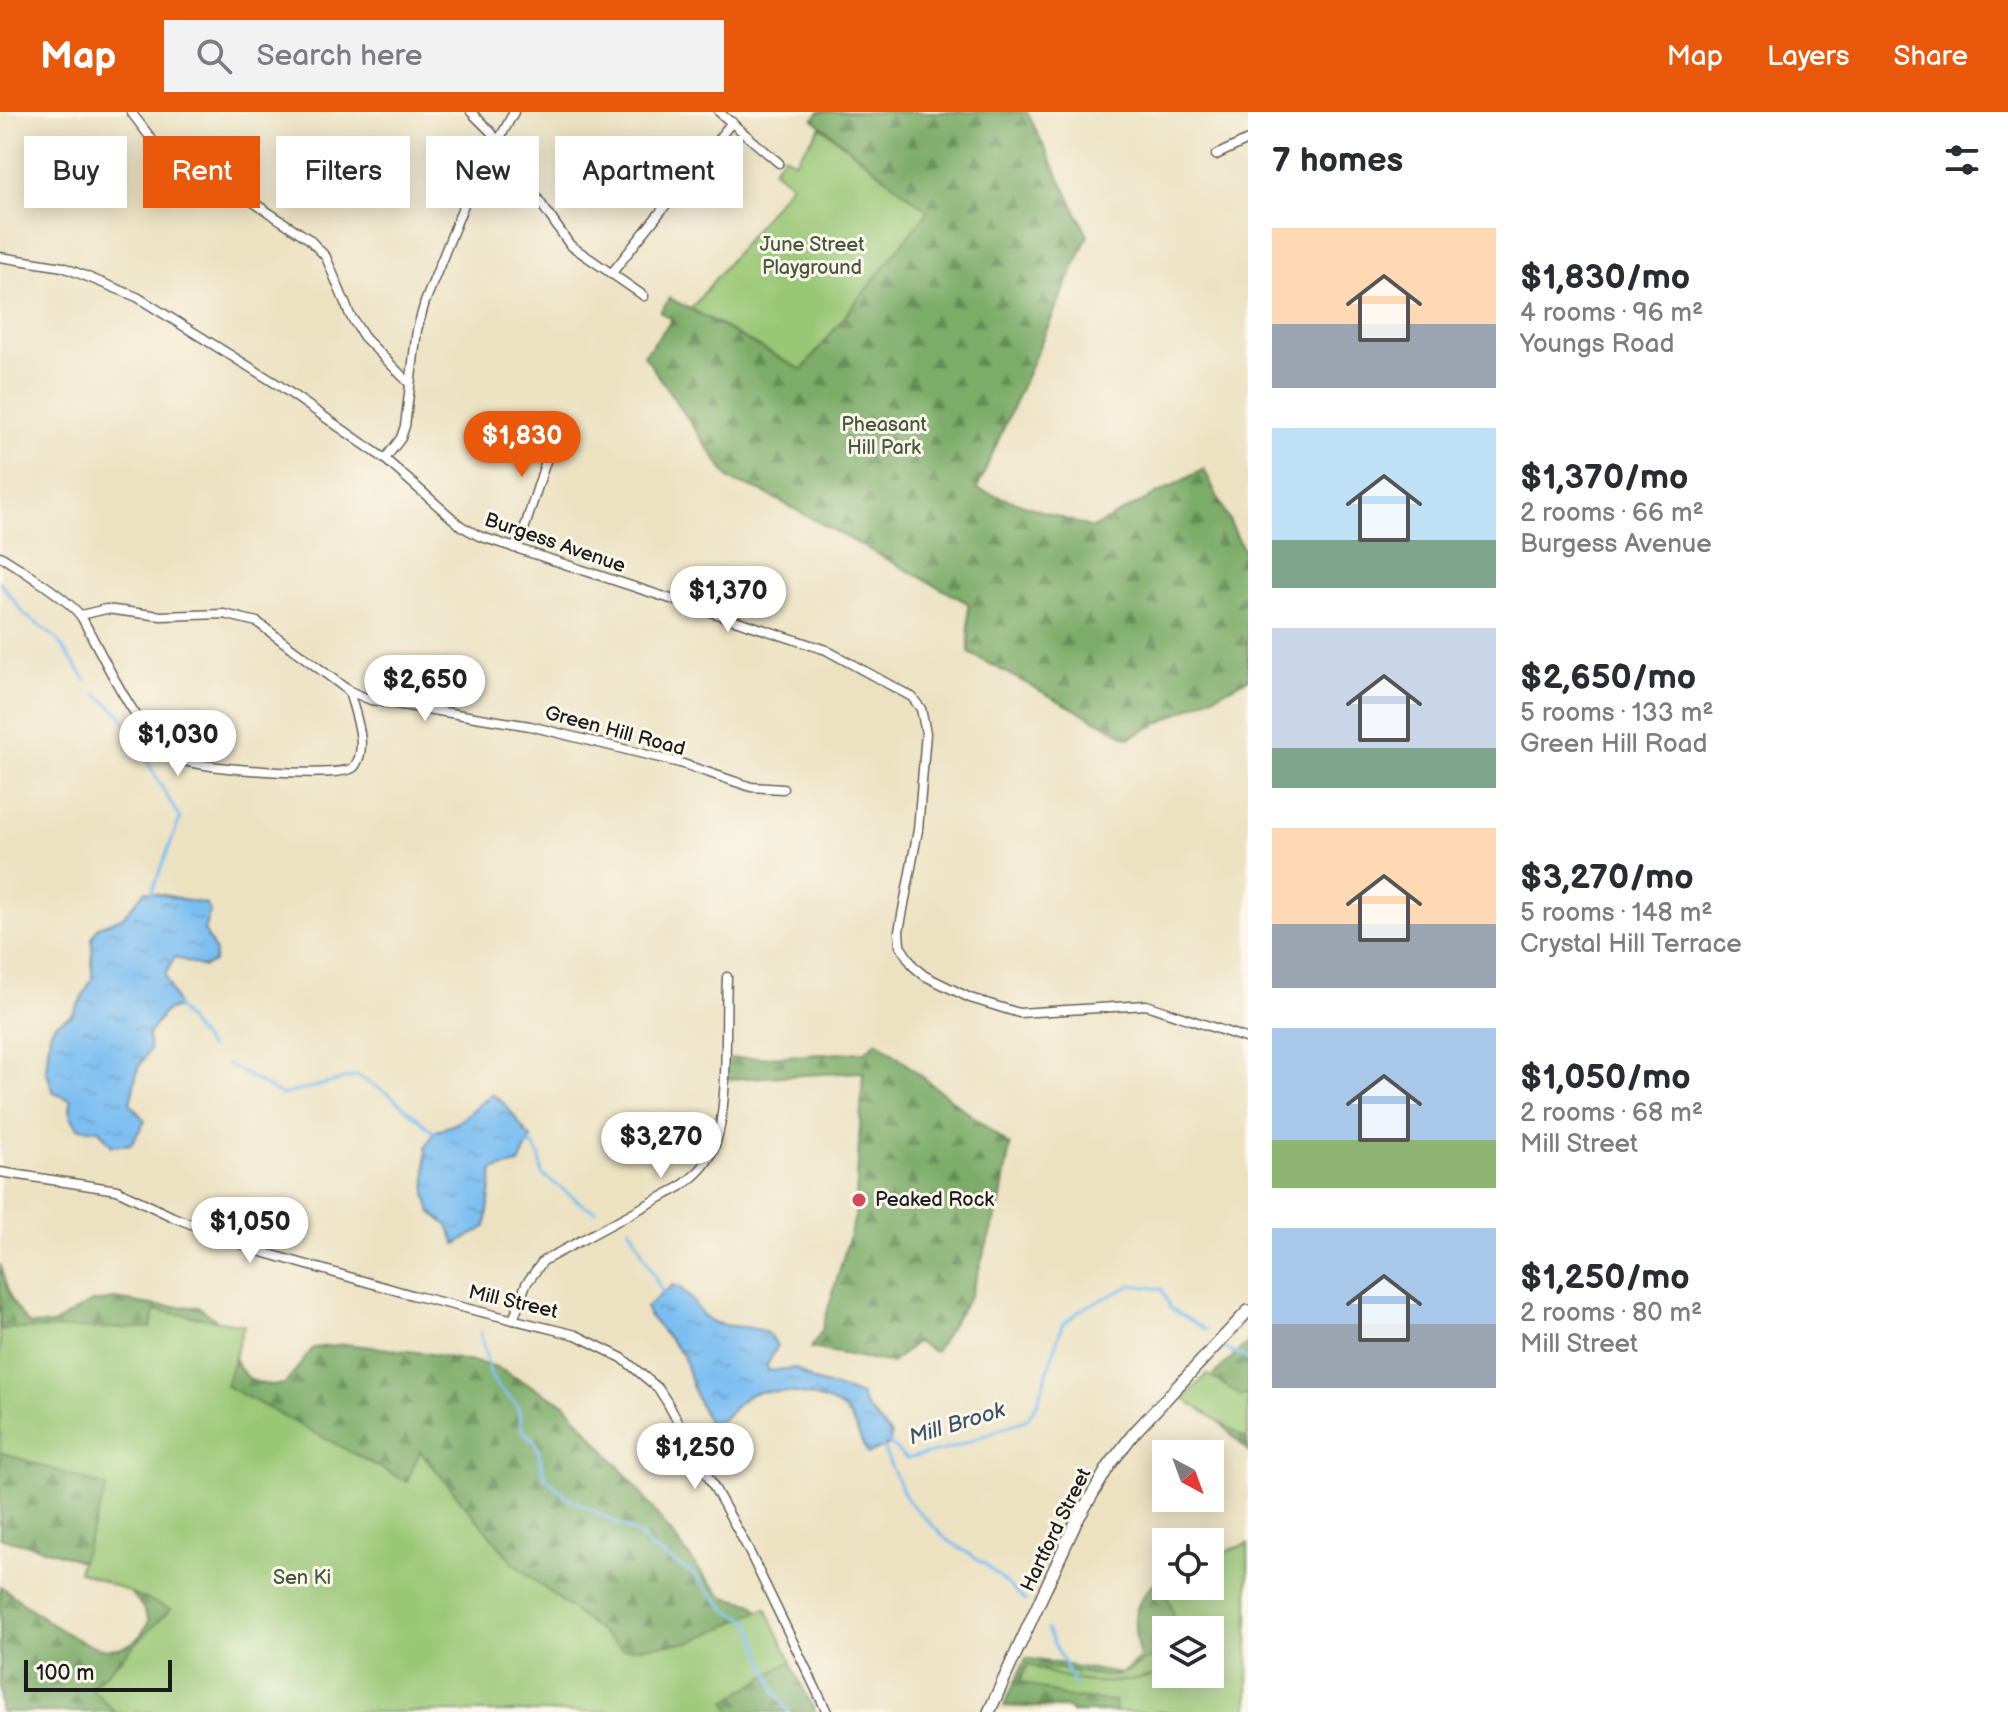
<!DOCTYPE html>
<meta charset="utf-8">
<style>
:root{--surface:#fff;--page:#f2f2f3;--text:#2b2b33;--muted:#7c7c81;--accent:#ea580c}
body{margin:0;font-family:"Balsamiq Sans",sans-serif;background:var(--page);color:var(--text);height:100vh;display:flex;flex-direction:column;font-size:30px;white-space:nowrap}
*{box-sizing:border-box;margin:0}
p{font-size:26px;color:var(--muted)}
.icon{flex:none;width:44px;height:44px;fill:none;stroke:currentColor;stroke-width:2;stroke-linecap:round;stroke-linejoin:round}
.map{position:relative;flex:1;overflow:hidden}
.details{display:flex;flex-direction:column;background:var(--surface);width:760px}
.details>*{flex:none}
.top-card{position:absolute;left:24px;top:24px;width:760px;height:72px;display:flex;gap:16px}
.needle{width:52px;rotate:139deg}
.tools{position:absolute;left:1152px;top:1328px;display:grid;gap:16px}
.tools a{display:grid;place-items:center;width:72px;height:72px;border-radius:0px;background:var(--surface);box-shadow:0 4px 20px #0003;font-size:40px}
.scale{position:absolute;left:24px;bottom:20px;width:148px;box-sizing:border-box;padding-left:8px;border:4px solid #1c1c1c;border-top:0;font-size:22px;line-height:28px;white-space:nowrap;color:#1c1c1c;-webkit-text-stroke:6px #fbf7ec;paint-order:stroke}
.price{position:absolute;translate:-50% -68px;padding:0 18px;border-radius:28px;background:#fff;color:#222;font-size:26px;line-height:52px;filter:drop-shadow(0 2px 4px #0008)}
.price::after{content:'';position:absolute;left:50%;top:48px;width:24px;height:18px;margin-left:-12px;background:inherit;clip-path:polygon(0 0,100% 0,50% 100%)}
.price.current{background:var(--accent);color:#fff}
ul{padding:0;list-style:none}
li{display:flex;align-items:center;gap:24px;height:200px;padding:0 24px}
li span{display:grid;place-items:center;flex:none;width:224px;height:160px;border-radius:0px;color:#555}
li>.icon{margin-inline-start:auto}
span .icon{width:96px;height:96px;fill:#fffc;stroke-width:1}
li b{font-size:34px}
h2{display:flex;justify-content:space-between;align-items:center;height:96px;padding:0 24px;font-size:34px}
.tag{padding:0 28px;border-radius:0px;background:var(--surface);box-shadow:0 4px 20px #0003;font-size:28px;line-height:72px}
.tag.current{background:var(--accent);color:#fff}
header{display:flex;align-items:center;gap:48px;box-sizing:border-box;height:112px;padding:0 40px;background:var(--accent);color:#fff}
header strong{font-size:38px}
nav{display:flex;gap:44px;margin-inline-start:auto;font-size:28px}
.search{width:560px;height:72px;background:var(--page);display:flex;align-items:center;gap:20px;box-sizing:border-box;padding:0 28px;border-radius:0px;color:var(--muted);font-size:30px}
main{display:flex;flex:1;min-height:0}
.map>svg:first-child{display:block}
.forest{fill:url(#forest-firs);stroke:#4c6442;stroke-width:2;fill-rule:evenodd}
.wetland{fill:url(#wetland-marsh);stroke:#5b7249;stroke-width:2}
.green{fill:#9ac776;stroke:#5b7249;stroke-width:2}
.water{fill:url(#water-ripples);stroke:#4c6d86;stroke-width:2}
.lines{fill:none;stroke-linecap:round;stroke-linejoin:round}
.stream{stroke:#7bbef1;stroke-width:3}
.street-casing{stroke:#656156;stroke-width:11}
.secondary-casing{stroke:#656156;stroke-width:14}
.street{stroke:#fff;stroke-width:8}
.secondary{stroke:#fff;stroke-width:11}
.poi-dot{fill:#d1495b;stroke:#fbf7ec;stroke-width:3}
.labels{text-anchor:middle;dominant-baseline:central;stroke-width:6;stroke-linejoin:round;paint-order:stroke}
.park-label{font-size:20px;fill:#48583c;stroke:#fbf7ec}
.street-label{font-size:20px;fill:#1c1c1c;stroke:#fbf7ec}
.poi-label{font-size:20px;fill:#1c1c1c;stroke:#fbf7ec;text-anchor:start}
.water-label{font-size:22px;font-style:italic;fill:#3d5567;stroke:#fbf7ec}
</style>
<header>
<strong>Map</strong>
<div class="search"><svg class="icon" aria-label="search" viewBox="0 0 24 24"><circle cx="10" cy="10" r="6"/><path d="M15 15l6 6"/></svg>Search here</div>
<nav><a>Map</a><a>Layers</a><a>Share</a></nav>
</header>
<main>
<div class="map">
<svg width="1248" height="1600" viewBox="0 0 1248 1600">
<defs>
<pattern id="forest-firs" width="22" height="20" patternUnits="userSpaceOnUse" patternTransform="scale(2)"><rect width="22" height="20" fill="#7bac67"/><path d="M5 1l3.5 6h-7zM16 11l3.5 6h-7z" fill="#648b54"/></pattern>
<pattern id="wetland-marsh" width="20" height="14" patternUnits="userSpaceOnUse" patternTransform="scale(2)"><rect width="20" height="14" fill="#9ac776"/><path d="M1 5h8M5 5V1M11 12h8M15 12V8" fill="none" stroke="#84aa66"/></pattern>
<pattern id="water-ripples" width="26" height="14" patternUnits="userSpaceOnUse" patternTransform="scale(2)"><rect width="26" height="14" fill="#7bbef1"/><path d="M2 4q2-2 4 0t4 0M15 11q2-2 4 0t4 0" fill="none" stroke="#6aa3ce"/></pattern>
</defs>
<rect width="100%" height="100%" fill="#fbf7ec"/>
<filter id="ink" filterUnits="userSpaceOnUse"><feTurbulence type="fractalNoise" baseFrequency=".0125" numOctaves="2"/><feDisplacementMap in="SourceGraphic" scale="16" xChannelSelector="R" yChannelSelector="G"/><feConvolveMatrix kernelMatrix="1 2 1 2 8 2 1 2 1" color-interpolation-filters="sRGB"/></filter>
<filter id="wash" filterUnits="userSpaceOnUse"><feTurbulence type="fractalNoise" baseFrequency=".006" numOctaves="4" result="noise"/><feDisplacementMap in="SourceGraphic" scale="32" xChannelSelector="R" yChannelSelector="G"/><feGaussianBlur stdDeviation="1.8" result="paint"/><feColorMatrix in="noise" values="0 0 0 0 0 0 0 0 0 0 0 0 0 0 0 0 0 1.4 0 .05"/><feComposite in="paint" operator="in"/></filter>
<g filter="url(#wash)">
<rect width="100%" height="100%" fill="#ece2c2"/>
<!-- forest -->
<g class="forest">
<path d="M819 0H1027L1088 123 977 377 1092 416 1204 357 1248 447V567L1129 626 969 541 968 491 763 380 730 368 644 243 672 208 660 200 670 186 802 258 927 99 813 7Z"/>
<path d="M877 929 1010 1034 1000 1091 971 1182 935 1240 916 1230 892 1251 811 1236 822 1218 855 1105 863 960 726 967 724 947 865 940Z"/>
<path d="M0 1152C6 1177 12 1195 30 1213L53 1212 92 1190 116 1187 158 1194 199 1195 229 1217C231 1253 245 1278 285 1272L313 1236 345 1232 425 1241 494 1254 565 1292 632 1370 704 1464 724 1485 751 1491 773 1515 815 1600H0V1474C37 1498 117 1579 149 1509 129 1455 50 1438 0 1426Z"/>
<path d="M1248 1230V1339L1193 1283Z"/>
<path d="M1248 1432V1600H1072L1068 1596 1004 1594 1026 1546 1121 1562 1140 1546C1130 1504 1132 1489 1166 1460V1474H1210V1444ZM1166 1518H1210V1562H1166Z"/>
</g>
<!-- wetland -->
<path class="wetland" d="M1166 1539V1562H1210L1248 1600 1117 1582 1030 1561C1051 1549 1084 1564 1109 1564 1131 1563 1146 1545 1166 1539Z"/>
<!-- green -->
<g class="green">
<path d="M821 15 928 99 802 258 691 197 791 72 773 57 784 43 794 50Z"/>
<path d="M155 1198 244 1213 226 1274 407 1370 420 1339 515 1453 622 1537 691 1530 766 1496 791 1549 726 1589 731 1600H115L91 1576 171 1497 78 1459 107 1375 0 1340V1217L151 1216Z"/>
<path d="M1207 1262 1241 1284 1248 1283V1328L1184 1287Z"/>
<path d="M1248 1432V1600H1116L1115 1589 1066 1585 1020 1569 1028 1552C1078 1575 1109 1574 1161 1562 1173 1560 1195 1562 1210 1562V1518H1179L1160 1462 1166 1460V1474H1210V1445Z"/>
</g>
<!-- water -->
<g class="water">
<path d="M145 779 206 792 210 799 204 818 215 839 214 850 203 855 175 845 165 863 178 895 165 899 148 923 150 937 138 956 130 991 145 1009 131 1032 112 1034 99 1018 78 1016 70 1003 71 988 54 981 46 958 50 921 55 912 73 902 92 867V826L98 815 122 806Z"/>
<path d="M492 982C510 993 516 1010 531 1026L519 1052 493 1058 486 1115 456 1132 449 1115 431 1100 426 1083V1035L434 1020 457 1011Z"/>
<path d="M673 1173C691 1177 696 1204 715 1211 736 1218 769 1209 777 1235L767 1253 768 1259 795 1256 814 1269 861 1283 865 1294 891 1323 890 1332 868 1342C859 1328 856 1309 844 1298 830 1284 767 1273 749 1283 735 1291 726 1312 709 1312L694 1280 683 1243 648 1203 646 1195Z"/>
</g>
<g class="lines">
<!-- stream -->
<g class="stream">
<path d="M0 470 25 503 56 526 86 568"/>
<path d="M97 582 121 603 180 707 151 782"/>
<path d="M175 892 209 936"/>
<path d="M227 952 282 983 357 964 390 983 436 1022"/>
<path d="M525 1033H533L540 1045 542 1062 582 1092 596 1099"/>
<path d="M630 1116 664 1183"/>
<path d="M480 1220 490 1262 497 1274 518 1294 522 1317 536 1331 545 1365 569 1386 641 1424 651 1436 692 1461 727 1498 750 1509 775 1579 789 1600"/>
<path d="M1226 1237 1248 1247"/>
<path d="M888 1330 906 1347 952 1336 1027 1307 1038 1290 1062 1213 1082 1197 1132 1173 1162 1177 1170 1196 1206 1218"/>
<path d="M882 1334 907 1388 946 1427 984 1451 1026 1489"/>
<path d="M1047 1518 1075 1573"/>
</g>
</g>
</g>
<g filter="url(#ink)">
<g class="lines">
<defs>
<g id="street">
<path d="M131 0 157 34 236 79 309 127 326 145 350 203 364 225 409 271"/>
<path d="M471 0 491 20 570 133 644 184"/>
<path d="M719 0 779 51"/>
<path d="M1216 43 1248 28"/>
<path d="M0 145 63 155 137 185 280 274 385 347 461 414 479 424 826 538 912 585 921 597 926 621 918 718 899 819 900 834 914 855 925 864 970 886 1019 901 1146 893 1248 927"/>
<path d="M611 162 732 10"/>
<path d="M385 347 401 326 405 314 417 218 425 190 465 90 514 0"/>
<path d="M514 436 522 424 546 349 564 320"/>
<path d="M0 444C18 455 73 490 82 506 104 546 137 620 175 646 190 656 343 668 354 655 370 635 354 600 349 579"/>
<path d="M81 503 106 497 161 504 224 502 257 510 349 579 371 588 530 614 680 651 751 675 783 677"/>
<path d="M0 1060 117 1078 173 1105 262 1140 412 1183 576 1223 622 1246 658 1276 667 1290 746 1433 827 1600"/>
<path d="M513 1208 526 1172 543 1149 680 1075C695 1064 709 1052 715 1033 729 996 725 908 727 865"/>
</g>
<path id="secondary" d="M989 1600 1076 1410 1109 1354 1134 1321 1248 1199"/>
</defs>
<!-- street casing -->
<use href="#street" class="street-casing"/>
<!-- secondary casing -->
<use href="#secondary" class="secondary-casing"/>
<!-- street -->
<use href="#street" class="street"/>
<!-- secondary -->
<use href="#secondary" class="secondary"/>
</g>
</g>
<!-- markers -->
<circle class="poi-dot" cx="859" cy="1088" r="8"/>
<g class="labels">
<!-- park labels -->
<g class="park-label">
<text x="812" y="133">June Street<tspan x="812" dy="23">Playground</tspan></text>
<text x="884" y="313">Pheasant<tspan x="884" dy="23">Hill Park</tspan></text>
<text x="302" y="1466">Sen Ki</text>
</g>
<!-- street labels -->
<g class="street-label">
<text transform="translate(555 431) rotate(19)">Burgess Avenue</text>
<text transform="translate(615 619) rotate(15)">Green Hill Road</text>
<text transform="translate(513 1190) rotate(13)">Mill Street</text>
<text transform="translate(1056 1418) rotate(-64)">Hartford Street</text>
</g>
<!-- poi labels -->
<g class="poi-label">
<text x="875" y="1088">Peaked Rock</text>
</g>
<!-- water labels -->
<g class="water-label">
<text transform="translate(957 1312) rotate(-17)">Mill Brook</text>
</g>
</g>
</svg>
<div class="tools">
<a><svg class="needle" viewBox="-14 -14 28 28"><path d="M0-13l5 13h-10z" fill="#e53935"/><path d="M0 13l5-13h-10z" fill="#7c7c81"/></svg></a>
<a><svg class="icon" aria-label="locate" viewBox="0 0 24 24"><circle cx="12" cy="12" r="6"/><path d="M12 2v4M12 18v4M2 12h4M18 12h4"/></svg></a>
<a><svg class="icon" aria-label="layers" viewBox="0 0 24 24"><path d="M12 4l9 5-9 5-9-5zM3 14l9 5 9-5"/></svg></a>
</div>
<div class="scale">100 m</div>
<b class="price current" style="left:522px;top:367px">$1,830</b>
<b class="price" style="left:728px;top:522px">$1,370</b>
<b class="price" style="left:425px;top:611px">$2,650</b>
<b class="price" style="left:178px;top:666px">$1,030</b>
<b class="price" style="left:661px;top:1068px">$3,270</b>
<b class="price" style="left:250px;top:1153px">$1,050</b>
<b class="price" style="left:695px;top:1379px">$1,250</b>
<div class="top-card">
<a class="tag">Buy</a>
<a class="tag current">Rent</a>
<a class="tag">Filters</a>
<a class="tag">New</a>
<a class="tag">Apartment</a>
</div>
</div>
<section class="details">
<h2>7 homes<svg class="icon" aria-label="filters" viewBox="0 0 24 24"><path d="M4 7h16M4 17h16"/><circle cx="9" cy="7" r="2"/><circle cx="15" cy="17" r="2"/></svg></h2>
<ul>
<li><span style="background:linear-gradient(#ffd9b3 60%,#9aa5b1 0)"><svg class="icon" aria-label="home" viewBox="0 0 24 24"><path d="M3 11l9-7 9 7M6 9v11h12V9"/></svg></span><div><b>$1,830/mo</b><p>4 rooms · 96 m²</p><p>Youngs Road</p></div></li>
<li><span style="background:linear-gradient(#bfe0f5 70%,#7fa58c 0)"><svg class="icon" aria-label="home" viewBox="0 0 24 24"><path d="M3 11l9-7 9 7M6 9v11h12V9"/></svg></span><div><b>$1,370/mo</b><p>2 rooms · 66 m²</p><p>Burgess Avenue</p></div></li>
<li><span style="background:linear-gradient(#c9d6e8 75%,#7fa58c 0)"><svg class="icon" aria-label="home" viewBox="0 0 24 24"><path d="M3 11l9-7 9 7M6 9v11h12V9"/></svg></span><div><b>$2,650/mo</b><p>5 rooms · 133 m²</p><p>Green Hill Road</p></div></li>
<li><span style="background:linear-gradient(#ffd9b3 60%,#9aa5b1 0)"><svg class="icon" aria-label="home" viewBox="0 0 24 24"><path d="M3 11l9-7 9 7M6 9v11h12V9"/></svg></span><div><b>$3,270/mo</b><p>5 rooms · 148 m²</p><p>Crystal Hill Terrace</p></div></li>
<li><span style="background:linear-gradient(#a9c7e8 70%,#8fb573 0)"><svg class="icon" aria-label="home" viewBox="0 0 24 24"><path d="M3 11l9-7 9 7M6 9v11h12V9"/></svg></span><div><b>$1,050/mo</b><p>2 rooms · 68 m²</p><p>Mill Street</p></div></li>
<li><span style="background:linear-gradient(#a9c7e8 60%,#9aa5b1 0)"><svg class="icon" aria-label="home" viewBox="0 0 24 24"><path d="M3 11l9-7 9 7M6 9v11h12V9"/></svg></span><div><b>$1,250/mo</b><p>2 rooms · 80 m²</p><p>Mill Street</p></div></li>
</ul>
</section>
</main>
